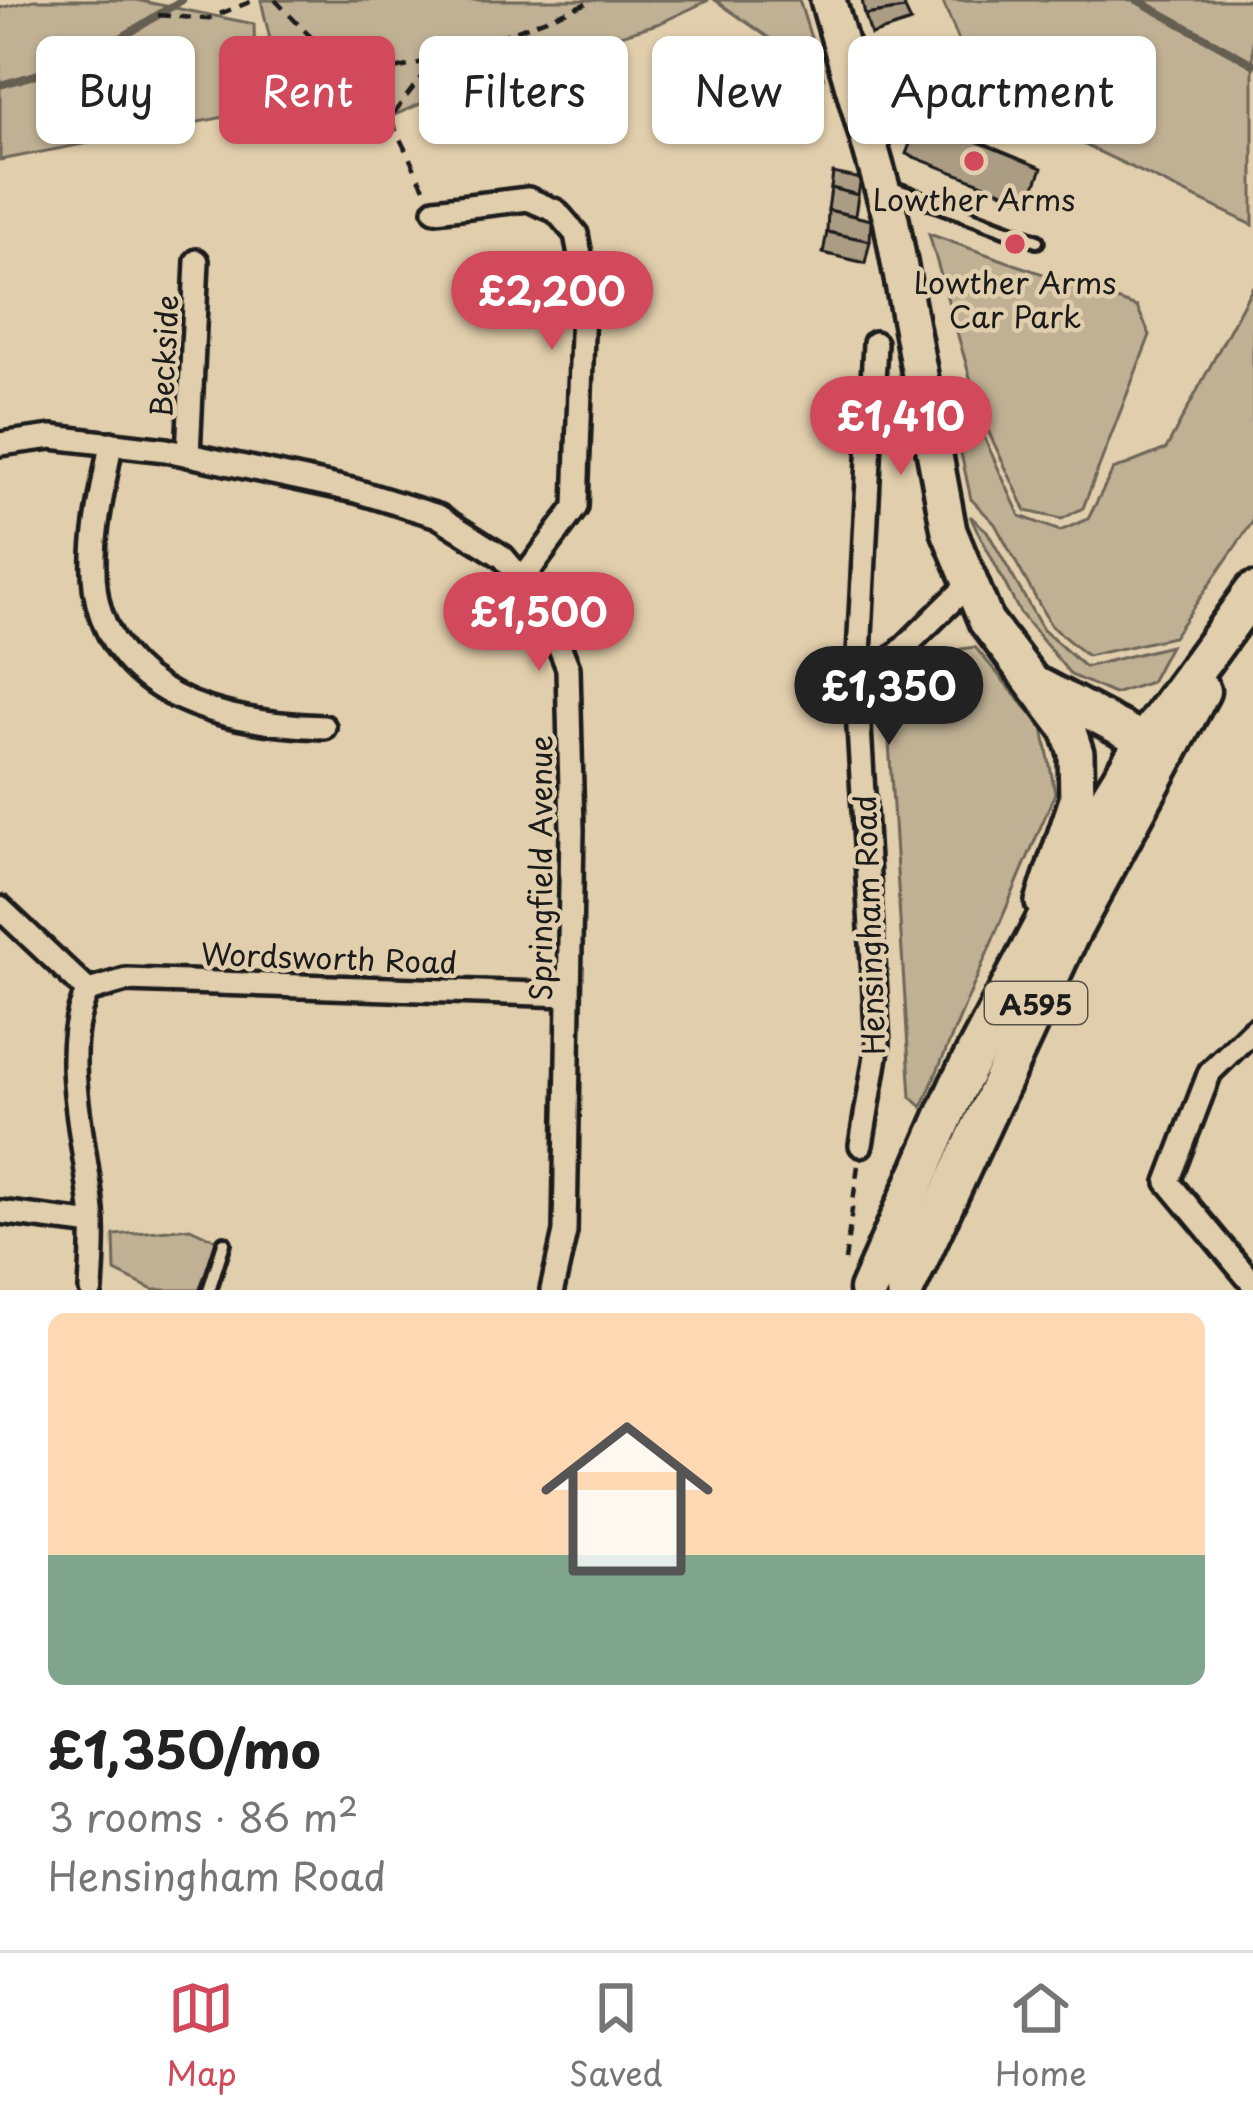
<!DOCTYPE html>
<meta charset="utf-8">
<style>
:root{--surface:#fff;--page:#f2f2f2;--text:#222;--muted:#767676;--line:#e0e0e0;--accent:#d1495b}
body{margin:0;font-family:"Playpen Sans",sans-serif;background:var(--page);color:var(--text);height:100vh;display:flex;flex-direction:column;font-size:45px;white-space:nowrap}
*{box-sizing:border-box;margin:0}
p{font-size:39px;color:var(--muted)}
.icon{flex:none;width:66px;height:66px;fill:none;stroke:currentColor;stroke-width:2;stroke-linecap:round;stroke-linejoin:round}
.map{position:relative;height:1290px;overflow:hidden}
.side{display:flex;flex-direction:column;background:var(--surface);flex:1}
.side>*{flex:none}
.top-card{position:absolute;left:36px;top:36px;width:1182px;height:108px;display:flex;gap:24px}
.price{position:absolute;translate:-50% -102px;padding:0 27px;border-radius:42px;background:var(--accent);color:#fff;font-size:39px;line-height:78px;filter:drop-shadow(0 3px 6px #0008)}
.price::after{content:'';position:absolute;left:50%;top:72px;width:36px;height:27px;margin-left:-18px;background:inherit;clip-path:polygon(0 0,100% 0,50% 100%)}
.price.active{background:#222;color:#fff}
ul{padding:0;list-style:none}
li{display:grid;align-content:center;gap:24px;height:636px;padding:0 48px}
li span{display:grid;place-items:center;height:372px;border-radius:18px;color:#555}
li>.icon{margin-inline-start:auto}
span .icon{width:216px;height:216px;fill:#fffc;stroke-width:1}
li b{font-size:51px}
.chip{padding:0 42px;border-radius:18px;background:var(--surface);box-shadow:0 3px 9px #0004;font-size:42px;line-height:108px}
.chip.active{background:var(--accent);color:#fff}
.menu{display:flex;justify-content:space-around;align-items:center;height:168px;border-top:3px solid var(--line);background:var(--surface);font-size:33px;color:var(--muted)}
.menu a{display:grid;justify-items:center;gap:6px}
.menu .active{color:var(--accent)}
.map>svg:first-child{display:block}
.green{fill:#c0b194;stroke:#6e6658;stroke-width:3}
.lines{fill:none;stroke-linecap:round;stroke-linejoin:round}
.stream{stroke:#655e51;stroke-width:8}
.building{fill:#ab9c84;stroke:#1c1c1c;stroke-width:3}
.service-casing{stroke:#1c1c1c;stroke-width:20}
.minor-casing{stroke:#1c1c1c;stroke-width:30}
.secondary-casing{stroke:#1c1c1c;stroke-width:42}
.trunk-casing{stroke:#1c1c1c;stroke-width:45}
.path{stroke:#1c1c1c;stroke-width:4.5;stroke-dasharray:12 9;stroke-linecap:butt}
.service{stroke:#e1ceac;stroke-width:10}
.minor{stroke:#e1ceac;stroke-width:21}
.secondary{stroke:#e1ceac;stroke-width:33}
.trunk{stroke:#e1ceac;stroke-width:36}
.poi-dot{fill:#d1495b;stroke:#e1ceac;stroke-width:4.5}
.labels{text-anchor:middle;dominant-baseline:central;stroke-width:9;stroke-linejoin:round;paint-order:stroke}
.shield{fill:#e1ceac;stroke:#575147;stroke-width:3}
.shield-label{font-size:27px;font-weight:bold;fill:#1c1c1c}
.poi-label{font-size:30px;fill:#1c1c1c;stroke:#e1ceac}
.street-label{font-size:30px;fill:#1c1c1c;stroke:#e1ceac}
</style>
<div class="map">
<svg width="1253" height="1290" viewBox="0 0 1253 1290">
<rect width="100%" height="100%" fill="#e1ceac"/>
<filter id="ink" filterUnits="userSpaceOnUse"><feTurbulence type="fractalNoise" baseFrequency=".00833" numOctaves="2"/><feDisplacementMap in="SourceGraphic" scale="24" xChannelSelector="R" yChannelSelector="G"/><feConvolveMatrix kernelMatrix="1 2 1 2 8 2 1 2 1" color-interpolation-filters="sRGB"/></filter>
<g filter="url(#ink)">
<!-- green -->
<g class="green">
<path d="M34 0H136L254 24 256 111 0 160V8Z"/>
<path d="M261 0H709L660 23 485 76 355 132 283 96Z"/>
<path d="M715 0H799L823 76Z"/>
<path d="M942 0H1253V225L982 96Z"/>
<path d="M929 234 1137 307 1150 335 1083 508 1062 519 1026 511 981 416Z"/>
<path d="M1253 286V521L1173 637 1087 656 1051 626 995 524 971 499 954 421 968 402 1020 516 1060 531 1088 519 1113 470 1166 449Z"/>
<path d="M970 516 987 531 1043 630 1085 667 1170 646 1151 682 1114 694 1071 675 1020 613Z"/>
<path d="M975 647 1043 728 1055 793 922 1107 911 1097 889 742C901 683 908 655 975 647Z"/>
<path d="M190 1228 218 1241 199 1290H153L115 1271 114 1235Z"/>
</g>
<g class="lines">
<!-- stream -->
<g class="stream">
<path d="M1137 0 1253 64"/>
<path d="M0 85 84 61 182 0"/>
</g>
</g>
<!-- building -->
<g class="building">
<path d="M862 0H904L905 9 865 15Z"/>
<path d="M905 9 911 22 871 35 865 15Z"/>
<path d="M920 118 1042 168 1029 202 906 154Z"/>
<path d="M833 173 861 179 858 195 831 188Z"/>
<path d="M831 188 858 195 855 216 828 210Z"/>
<path d="M828 210 871 220 870 241 827 232Z"/>
<path d="M827 232 870 241 865 263 823 253Z"/>
</g>
<g class="lines">
<defs>
<g id="service">
<path d="M892 188 1037 241"/>
<path d="M209 1290 224 1243"/>
</g>
<g id="minor">
<path d="M435 210 528 199 556 211 576 234 584 276 576 507 522 580"/>
<path d="M111 443C103 494 84 560 100 611 130 705 238 724 324 727"/>
<path d="M0 444 52 437 166 450 356 491 438 516 503 557 542 603 568 668 572 829 565 1232 552 1290"/>
<path d="M188 455 197 261"/>
<path d="M857 694 969 584"/>
<path d="M0 908 88 991"/>
<path d="M88 991 126 980 569 995"/>
<path d="M88 991C55 1051 90 1156 93 1224 94 1246 92 1268 91 1290"/>
<path d="M1253 1030 1210 1072 1168 1182 1253 1284"/>
<path d="M861 1145 878 1044 857 694 875 343"/>
<path d="M0 1212 93 1224"/>
</g>
<g id="secondary">
<path d="M828 0 891 219 949 531 986 621 1068 729 1076 753 1077 800 1043 902"/>
<path d="M1042 687 1166 752"/>
</g>
<g id="trunk">
<path d="M868 1290 958 1086 1111 795 1145 740 1253 592"/>
<path d="M905 1290 1070 934 1201 691"/>
</g>
</defs>
<!-- service casing -->
<use href="#service" class="service-casing"/>
<!-- minor casing -->
<use href="#minor" class="minor-casing"/>
<!-- secondary casing -->
<use href="#secondary" class="secondary-casing"/>
<!-- trunk casing -->
<use href="#trunk" class="trunk-casing"/>
<!-- path -->
<g class="path">
<path d="M275 0C303 28 330 64 372 71 404 76 557 15 595 0"/>
<path d="M158 15 207 19 255 0"/>
<path d="M424 188 390 118 438 55"/>
<path d="M845 1261 858 1165"/>
</g>
<!-- service -->
<use href="#service" class="service"/>
<!-- minor -->
<use href="#minor" class="minor"/>
<!-- secondary -->
<use href="#secondary" class="secondary"/>
<!-- trunk -->
<use href="#trunk" class="trunk"/>
</g>
</g>
<!-- markers -->
<g class="poi-dot">
<circle cx="974" cy="161" r="12"/>
<circle cx="1015" cy="244" r="12"/>
</g>
<g class="labels">
<!-- shield labels -->
<rect class="shield" x="985" y="982" width="102" height="42" rx="9"/>
<g class="shield-label">
<text x="1036" y="1003">A595</text>
</g>
<!-- poi labels -->
<g class="poi-label">
<text x="974" y="198">Lowther Arms</text>
<text x="1015" y="281">Lowther Arms<tspan x="1015" dy="34">Car Park</tspan></text>
</g>
<!-- street labels -->
<g class="street-label">
<text transform="translate(163 356) rotate(-87)">Beckside</text>
<text transform="translate(539 868) rotate(-90)">Springfield Avenue</text>
<text transform="translate(868 925) rotate(-92)">Hensingham Road</text>
<text transform="translate(329 957) rotate(2)">Wordsworth Road</text>
</g>
</g>
</svg>
<b class="price" style="left:552px;top:353px">£2,200</b>
<b class="price" style="left:901px;top:478px">£1,410</b>
<b class="price" style="left:539px;top:674px">£1,500</b>
<b class="price active" style="left:889px;top:748px">£1,350</b>
<div class="top-card">
<a class="chip">Buy</a>
<a class="chip active">Rent</a>
<a class="chip">Filters</a>
<a class="chip">New</a>
<a class="chip">Apartment</a>
</div>
</div>
<section class="side">
<ul>
<li><span style="background:linear-gradient(#ffd9b3 65%,#7fa58c 0)"><svg class="icon" aria-label="home" viewBox="0 0 24 24"><path d="M3 11l9-7 9 7M6 9v11h12V9"/></svg></span><div><b>£1,350/mo</b><p>3 rooms · 86 m²</p><p>Hensingham Road</p></div></li>
</ul>
</section>
<nav class="menu">
<a class="active"><svg class="icon" aria-label="map" viewBox="0 0 24 24"><path d="M3 6l6-2 6 2 6-2v14l-6 2-6-2-6 2zM9 4v14M15 6v14"/></svg>Map</a>
<a><svg class="icon" aria-label="saved" viewBox="0 0 24 24"><path d="M7 4h10v16l-5-4-5 4z"/></svg>Saved</a>
<a><svg class="icon" aria-label="home" viewBox="0 0 24 24"><path d="M3 11l9-7 9 7M6 9v11h12V9"/></svg>Home</a>
</nav>
